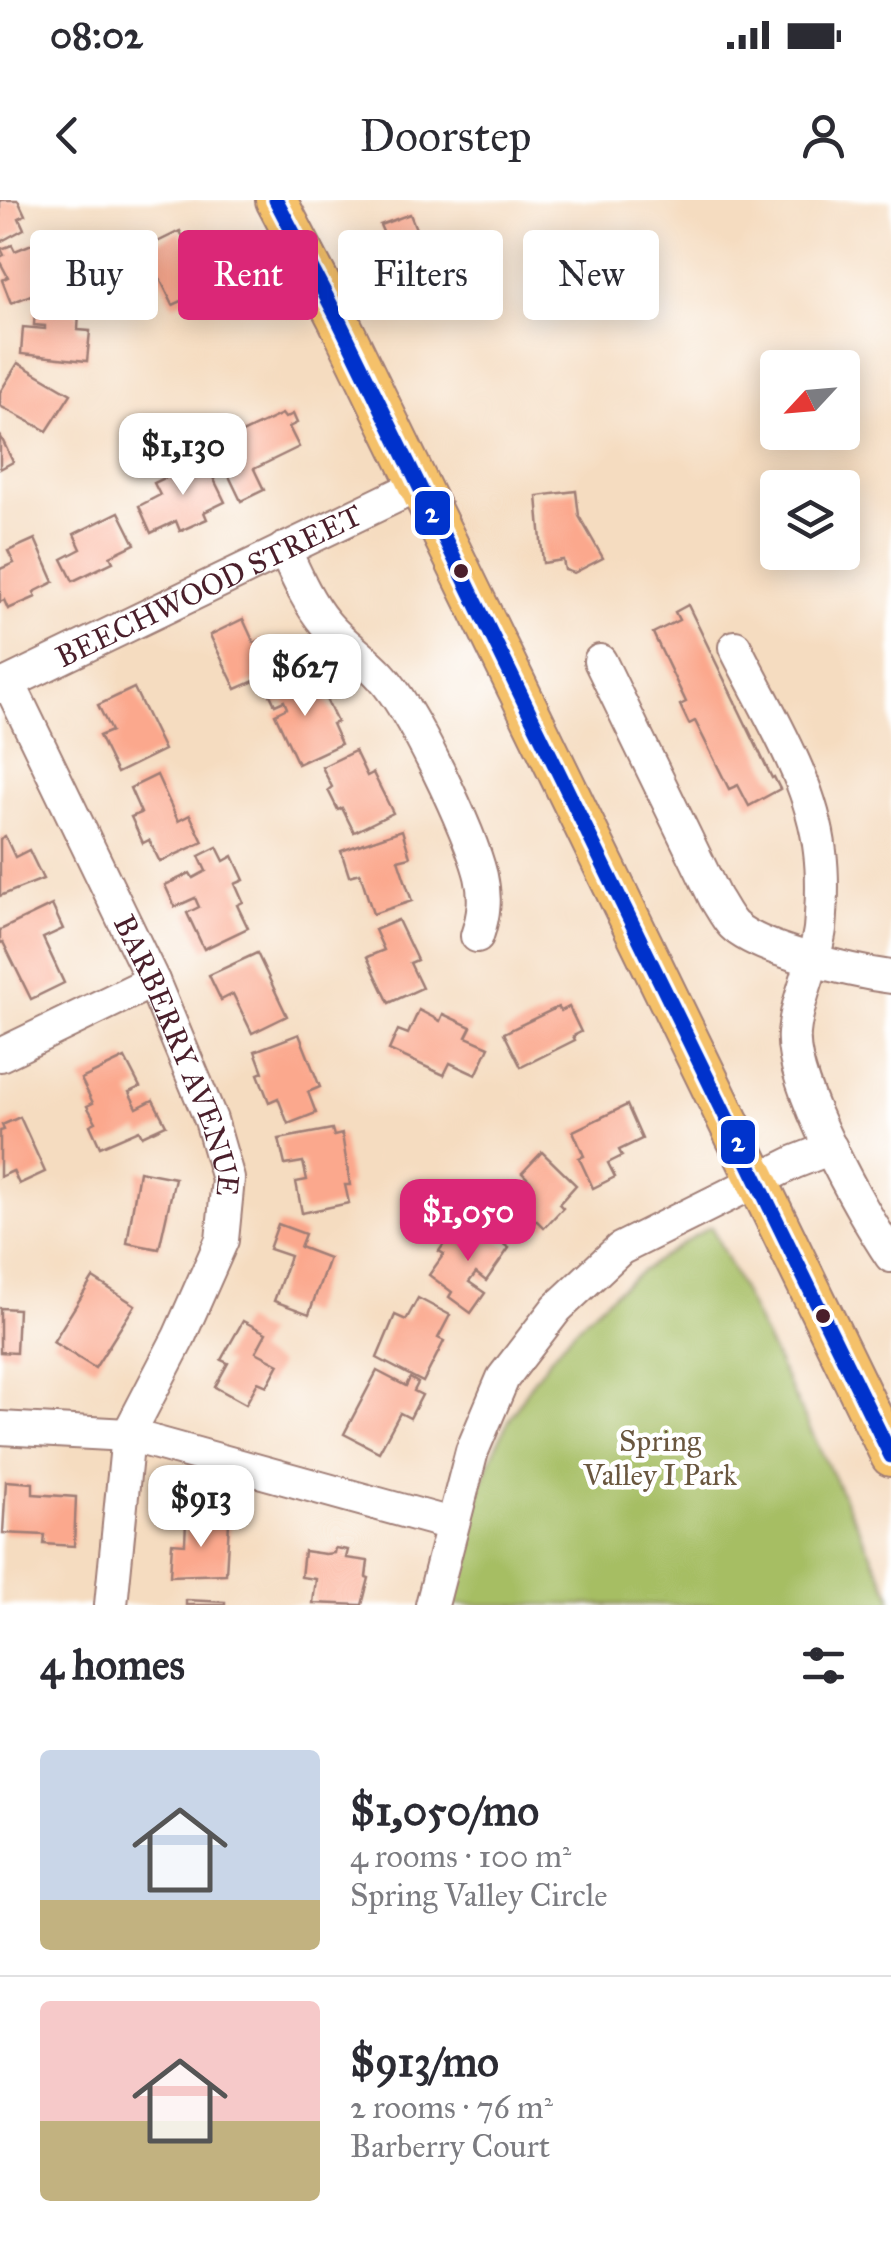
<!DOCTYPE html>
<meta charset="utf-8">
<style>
:root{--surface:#fff;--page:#f2f2f3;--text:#2b2b33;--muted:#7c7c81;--line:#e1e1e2;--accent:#db2777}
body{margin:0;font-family:"IM FELL Great Primer",serif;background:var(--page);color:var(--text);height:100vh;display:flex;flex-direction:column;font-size:38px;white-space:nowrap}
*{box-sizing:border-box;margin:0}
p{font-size:32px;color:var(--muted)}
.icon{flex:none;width:55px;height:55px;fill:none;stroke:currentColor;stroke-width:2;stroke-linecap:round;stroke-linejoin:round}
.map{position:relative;height:1405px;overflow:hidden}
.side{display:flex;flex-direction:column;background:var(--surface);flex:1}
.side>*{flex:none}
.hud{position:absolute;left:30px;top:30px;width:832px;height:90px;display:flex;gap:20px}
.needle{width:65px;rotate:244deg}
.tools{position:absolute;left:760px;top:150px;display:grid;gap:20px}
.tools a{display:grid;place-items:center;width:100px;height:100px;border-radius:10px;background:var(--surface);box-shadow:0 5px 25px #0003;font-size:50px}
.price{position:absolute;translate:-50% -85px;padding:0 22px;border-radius:20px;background:#fff;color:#222;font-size:32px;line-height:65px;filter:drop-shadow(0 2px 5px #0008)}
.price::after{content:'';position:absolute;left:50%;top:60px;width:30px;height:22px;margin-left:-15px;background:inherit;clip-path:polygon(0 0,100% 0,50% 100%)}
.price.on{background:var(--accent);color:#fff}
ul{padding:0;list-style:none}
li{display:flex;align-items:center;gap:30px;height:250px;padding:0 40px}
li+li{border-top:2px solid var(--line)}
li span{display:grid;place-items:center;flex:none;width:280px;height:200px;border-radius:10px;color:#555}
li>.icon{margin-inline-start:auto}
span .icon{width:120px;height:120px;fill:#fffc;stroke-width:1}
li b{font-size:42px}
h2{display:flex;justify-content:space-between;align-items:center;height:120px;padding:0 40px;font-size:42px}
.tag{padding:0 35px;border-radius:10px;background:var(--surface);box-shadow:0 5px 25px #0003;font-size:35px;line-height:90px}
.tag.on{background:var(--accent);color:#fff}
.status{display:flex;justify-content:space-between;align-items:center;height:70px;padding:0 50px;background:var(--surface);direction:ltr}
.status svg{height:28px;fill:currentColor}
header{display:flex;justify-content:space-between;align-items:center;height:130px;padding:0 40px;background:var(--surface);font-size:45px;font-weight:600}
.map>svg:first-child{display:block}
.green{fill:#a6be64;stroke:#786e48;stroke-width:2.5}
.building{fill:#fba88d}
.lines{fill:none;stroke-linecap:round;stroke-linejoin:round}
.minor-casing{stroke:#a07e76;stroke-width:36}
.major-casing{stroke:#a07e76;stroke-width:44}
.minor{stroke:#fff;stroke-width:32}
.major{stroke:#f5c16b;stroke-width:40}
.bus-1-casing{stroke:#fff;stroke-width:22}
.bus-1{stroke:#03c;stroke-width:15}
.bus-dot{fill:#4a1f2b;stroke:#fff;stroke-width:4}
.labels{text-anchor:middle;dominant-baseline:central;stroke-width:9;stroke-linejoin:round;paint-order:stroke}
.street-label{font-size:30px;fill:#4a1f2b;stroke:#fff}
.park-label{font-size:30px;fill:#6a573f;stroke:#fff}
.line-badge{stroke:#fff;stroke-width:4}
.badge-label{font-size:28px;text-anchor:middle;font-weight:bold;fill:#fff}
</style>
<div class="status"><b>08:02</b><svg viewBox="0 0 49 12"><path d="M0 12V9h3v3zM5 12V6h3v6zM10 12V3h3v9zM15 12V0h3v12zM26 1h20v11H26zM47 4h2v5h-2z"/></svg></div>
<header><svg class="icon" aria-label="back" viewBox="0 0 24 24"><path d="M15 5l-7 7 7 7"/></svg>Doorstep<svg class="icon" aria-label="person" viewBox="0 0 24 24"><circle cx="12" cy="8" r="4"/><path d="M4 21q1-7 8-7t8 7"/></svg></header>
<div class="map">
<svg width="891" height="1405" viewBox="0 0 891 1405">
<rect width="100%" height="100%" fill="#fff"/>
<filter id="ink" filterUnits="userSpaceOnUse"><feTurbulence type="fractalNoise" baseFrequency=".01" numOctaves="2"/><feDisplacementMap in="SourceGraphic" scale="20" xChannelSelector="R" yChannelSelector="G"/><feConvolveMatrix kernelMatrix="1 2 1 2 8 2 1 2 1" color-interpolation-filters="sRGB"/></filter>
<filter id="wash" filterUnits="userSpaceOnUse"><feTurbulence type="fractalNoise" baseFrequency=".0048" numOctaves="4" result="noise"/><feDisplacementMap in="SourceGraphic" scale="40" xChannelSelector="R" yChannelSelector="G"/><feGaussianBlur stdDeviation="2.25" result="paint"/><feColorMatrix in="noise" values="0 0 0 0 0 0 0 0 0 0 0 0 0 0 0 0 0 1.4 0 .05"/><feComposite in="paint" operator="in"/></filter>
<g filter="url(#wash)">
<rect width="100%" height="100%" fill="#f5dcc0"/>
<!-- green -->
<path class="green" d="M711 1026 891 1395V1405H453C455 1376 463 1350 470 1322 506 1182 589 1097 711 1026Z"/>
<g id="blocks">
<!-- building -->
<g class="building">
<path d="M0 0H18L25 15 19 18 24 29 0 42Z"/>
<path d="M410 14 428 59 401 72 380 25Z"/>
<path d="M180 31 208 89 173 105 145 48Z"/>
<path d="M47 38 55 58 46 61 56 85 11 103 2 80 8 77 0 62V57L4 55 1 49 12 45 15 51Z"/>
<path d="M35 108 79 112 78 130 90 131 87 161 21 154 23 127 45 129V126L34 125Z"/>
<path d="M18 163 71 194 47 231 0 206V192Z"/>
<path d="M282 214 285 218 293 214 297 223 289 227 299 247 254 269 264 290 241 301 228 274 243 268 229 239Z"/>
<path d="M0 235 13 262 0 269Z"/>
<path d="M204 259 225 302 204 312 207 319 180 331 176 321 151 333 139 306 160 295 154 283Z"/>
<path d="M576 291 579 316 603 358 574 373 565 370 563 360 543 363 537 296Z"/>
<path d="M119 312 135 344 110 356 113 362 73 381 62 359 81 349 74 334Z"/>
<path d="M35 339 54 382 34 392 36 397 8 409 4 400 0 402V369L14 363 8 351Z"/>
<path d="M688 405 772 578 774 577 780 589 749 606 738 585 729 589 695 521 689 524 680 505 686 502 653 433 679 420 675 412Z"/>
<path d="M243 419 254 443 262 439 266 449 279 442 291 465 236 489 210 435Z"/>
<path d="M303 474 315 499 324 495 337 522 332 524 341 544 298 564 275 514 287 508 284 501 275 505 268 490Z"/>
<path d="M134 488 164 550 117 573 99 536 111 531 98 505Z"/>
<path d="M355 551 367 576 373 573 393 613 354 632 342 608 338 610 328 590 332 587 322 567Z"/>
<path d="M157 575 178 621 190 615 203 642 160 662 149 640 143 643 131 617 141 613 130 588Z"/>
<path d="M402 630 410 657 398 660 412 701 373 714 360 673 349 676 341 651Z"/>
<path d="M5 636 15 657 29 650 43 679 0 696V639Z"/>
<path d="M217 647 224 661 233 656 244 680 235 684 243 702 237 705 248 728 204 749 187 713 199 707 195 698 175 707 165 685 190 673 193 678 206 671 199 656Z"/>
<path d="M52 705 63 729 43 738 64 783 31 799 3 742 0 743V730Z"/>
<path d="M398 720 417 760 410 763 422 788 389 803 367 757 384 750 375 730Z"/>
<path d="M257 753 287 816 252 833 233 794 221 800 209 775Z"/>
<path d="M558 807 561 811 569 807 581 832 573 836 575 840 521 867 504 833Z"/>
<path d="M419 810 440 821 443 814 471 827 466 837 489 847 476 875 450 863 444 875 389 850 398 830 408 834Z"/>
<path d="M299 834 320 887 308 892 316 913 288 924 278 898 269 902 258 874 263 872 255 851Z"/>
<path d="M125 858 140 887 129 892 137 908 153 900 166 925 142 936 139 930 100 947 90 925 96 922 87 906 93 903 81 879Z"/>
<path d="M627 905 642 939 619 950 622 956 608 963 615 977 593 988 579 958 584 956 573 931Z"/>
<path d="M20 917 45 972 19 984 13 971 0 977V931L4 930 2 925Z"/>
<path d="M332 929 334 936 342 934 350 985H345L349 1003 302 1013 296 982 307 980 303 962 285 965 279 939Z"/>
<path d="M542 952 576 985 559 1004 563 1008 544 1028 536 1020 518 1038 497 1018 531 982 522 973Z"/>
<path d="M139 971 175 978 159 1049 127 1043Z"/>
<path d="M469 1020 509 1048 486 1081 476 1073 469 1082 485 1093 471 1113 449 1097 452 1092 429 1075 444 1054 439 1051 449 1037 455 1040Z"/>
<path d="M278 1024 305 1034 300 1047 329 1058 309 1114 274 1101 290 1056 269 1049Z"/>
<path d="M93 1078 135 1105 95 1168 53 1142Z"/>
<path d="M418 1098 450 1115 438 1138 444 1141 423 1182 377 1158 395 1115 406 1120Z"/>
<path d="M0 1108 18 1109 16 1153 0 1152Z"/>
<path d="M243 1121 266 1133 256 1152 279 1164 267 1186 258 1182 246 1204 215 1187 228 1163 221 1160Z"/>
<path d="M377 1171 406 1186 410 1178 418 1183 414 1191 422 1195 410 1218 400 1213 379 1252 344 1234Z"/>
<path d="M6 1281 33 1283V1294L76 1297 74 1346 44 1344 45 1335 3 1333Z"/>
<path d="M186 1320 229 1322 226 1374 170 1376 172 1343 185 1344Z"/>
<path d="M335 1348 348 1350 346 1358 368 1361 366 1377 369 1378 362 1405 313 1403 316 1379 301 1377 304 1351 325 1354 334 1353Z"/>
<path d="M186 1400 225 1402V1405H186Z"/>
</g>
</g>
</g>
<g filter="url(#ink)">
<use href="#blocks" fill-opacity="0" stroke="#a07e76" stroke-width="2.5"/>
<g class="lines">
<defs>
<g id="minor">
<path d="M284 349C296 375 307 401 325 423 341 443 364 457 381 476 412 509 470 631 481 676 486 698 484 715 477 736"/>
<path d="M735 447C767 512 812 580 820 652 823 675 822 705 820 729 815 764 797 798 794 833 789 883 862 1013 891 1056"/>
<path d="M600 461 715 698C721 707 726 718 733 725 758 750 854 772 891 777"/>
<path id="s1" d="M9 483 153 781 211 920 228 979 222 1040 179 1137 128 1235 111 1405"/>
<path id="s2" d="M0 487 419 285"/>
<path d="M0 855 153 781"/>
<path d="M0 1228 128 1235 451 1324"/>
<path d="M432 1405 472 1251 503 1178 557 1108 620 1049 795 962 831 948"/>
</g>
<path id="major" d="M276 0 337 117 891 1256"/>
</defs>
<!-- minor casing -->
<use href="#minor" class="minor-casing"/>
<!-- major casing -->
<use href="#major" class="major-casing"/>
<!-- minor -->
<use href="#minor" class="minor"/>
<!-- major -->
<use href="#major" class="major"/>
<defs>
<path id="bus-1" d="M276 0 337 117 891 1256"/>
</defs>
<!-- bus-1 casing -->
<use href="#bus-1" class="bus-1-casing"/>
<!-- bus-1 -->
<use href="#bus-1" class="bus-1"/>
</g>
</g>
<!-- markers -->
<g class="bus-dot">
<circle cx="461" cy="371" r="9"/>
<circle cx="823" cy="1116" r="9"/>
</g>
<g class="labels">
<!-- street labels -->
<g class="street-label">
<text stroke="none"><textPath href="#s2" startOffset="232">BEECHWOOD STREET</textPath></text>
<text stroke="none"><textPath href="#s1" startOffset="410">BARBERRY AVENUE</textPath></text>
</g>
<!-- park labels -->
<g class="park-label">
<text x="660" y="1241">Spring<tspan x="660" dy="34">Valley I Park</tspan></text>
</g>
</g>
<g class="line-badge">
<rect x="413" y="289" width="39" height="48" rx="10" fill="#03c"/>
<rect x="719" y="918" width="38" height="48" rx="10" fill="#03c"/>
</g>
<g class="badge-label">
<text x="432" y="322">2</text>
<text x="738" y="951">2</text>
</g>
</svg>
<div class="tools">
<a><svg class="needle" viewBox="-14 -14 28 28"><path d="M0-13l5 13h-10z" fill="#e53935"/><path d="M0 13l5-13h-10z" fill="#7c7c81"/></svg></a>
<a><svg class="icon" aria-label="layers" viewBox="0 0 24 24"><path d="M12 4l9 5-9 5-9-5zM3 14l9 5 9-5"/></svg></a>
</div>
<b class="price" style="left:183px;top:298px">$1,130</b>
<b class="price" style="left:305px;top:519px">$627</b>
<b class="price on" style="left:468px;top:1064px">$1,050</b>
<b class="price" style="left:201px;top:1350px">$913</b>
<div class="hud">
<a class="tag">Buy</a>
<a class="tag on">Rent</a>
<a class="tag">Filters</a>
<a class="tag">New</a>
</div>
</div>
<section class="side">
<h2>4 homes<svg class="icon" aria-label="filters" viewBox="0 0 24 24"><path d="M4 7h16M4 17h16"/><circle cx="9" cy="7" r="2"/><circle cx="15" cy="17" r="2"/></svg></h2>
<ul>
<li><span style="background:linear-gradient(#c9d6e8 75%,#c2b280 0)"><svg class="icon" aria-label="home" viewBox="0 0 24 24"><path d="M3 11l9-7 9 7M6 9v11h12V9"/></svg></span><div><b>$1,050/mo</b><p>4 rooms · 100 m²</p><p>Spring Valley Circle</p></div></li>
<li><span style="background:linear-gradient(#f6c9c9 60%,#c2b280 0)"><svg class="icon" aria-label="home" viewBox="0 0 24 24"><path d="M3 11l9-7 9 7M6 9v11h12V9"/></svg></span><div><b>$913/mo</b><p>2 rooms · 76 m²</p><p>Barberry Court</p></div></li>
</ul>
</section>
